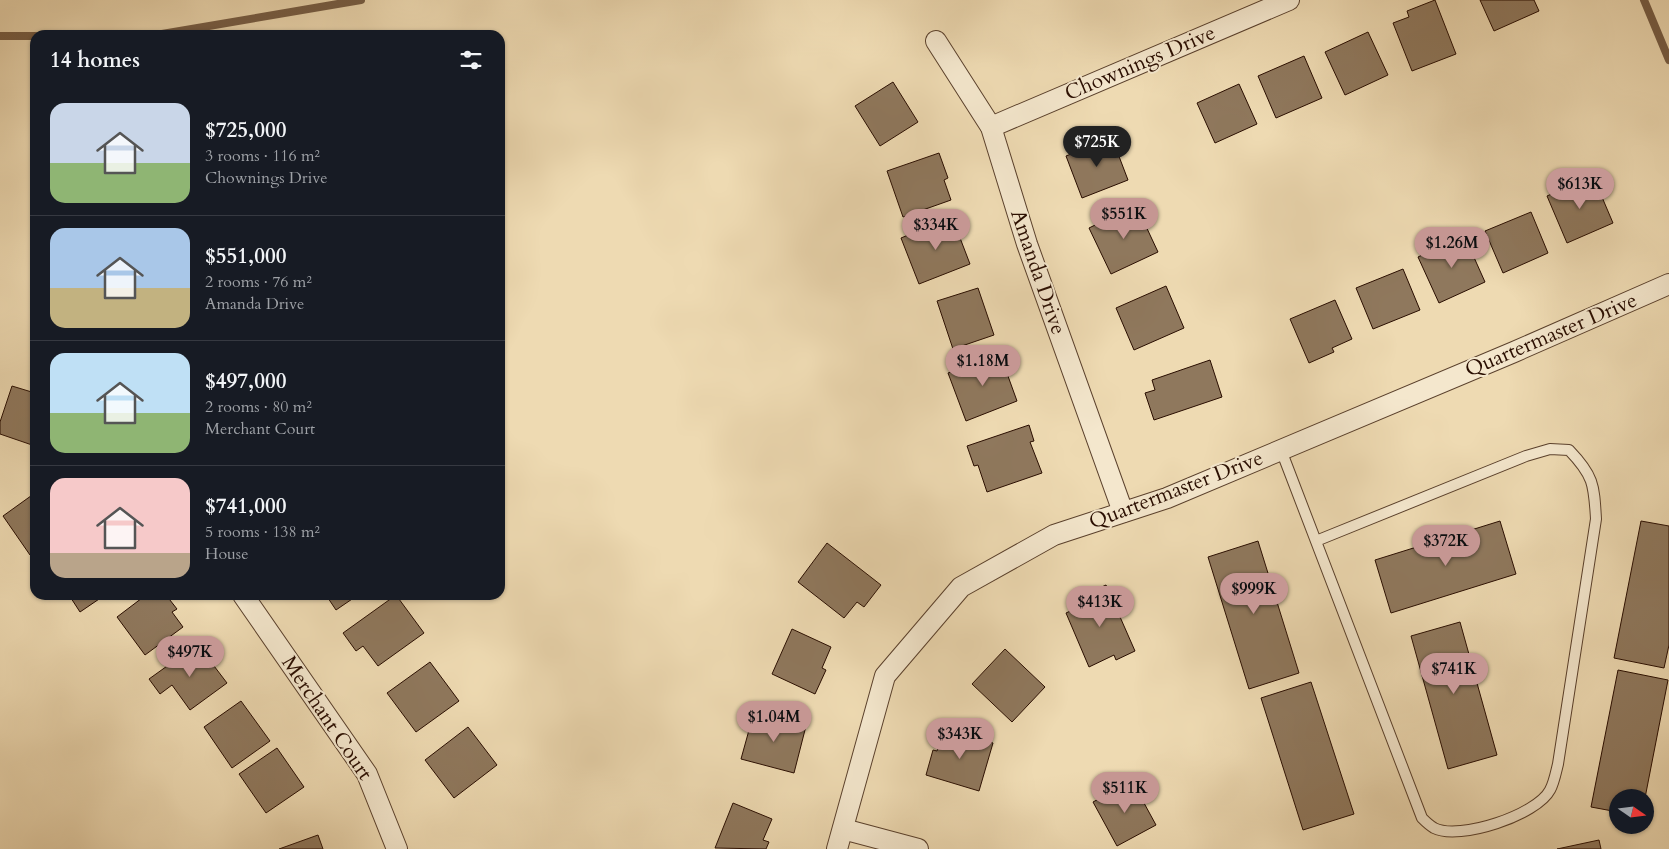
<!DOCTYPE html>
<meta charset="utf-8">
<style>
:root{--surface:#171b24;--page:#242831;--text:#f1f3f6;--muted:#9ea1a6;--line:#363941;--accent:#c59692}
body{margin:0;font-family:Cardo,serif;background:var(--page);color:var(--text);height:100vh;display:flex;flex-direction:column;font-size:19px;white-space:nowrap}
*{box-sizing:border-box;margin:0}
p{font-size:16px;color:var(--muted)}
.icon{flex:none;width:28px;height:28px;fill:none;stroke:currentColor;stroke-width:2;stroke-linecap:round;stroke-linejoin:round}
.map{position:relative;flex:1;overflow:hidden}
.sheet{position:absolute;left:30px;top:30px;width:475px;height:570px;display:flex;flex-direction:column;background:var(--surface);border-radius:15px;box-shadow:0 1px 4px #0004}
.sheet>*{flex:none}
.needle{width:32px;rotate:104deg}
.buttons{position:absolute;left:1609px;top:789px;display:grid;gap:10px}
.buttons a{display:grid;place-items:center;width:45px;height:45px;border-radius:50%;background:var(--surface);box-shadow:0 1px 4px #0004;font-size:25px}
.price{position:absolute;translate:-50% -42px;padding:0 11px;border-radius:18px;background:var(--accent);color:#111;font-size:16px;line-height:32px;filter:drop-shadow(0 1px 2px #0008)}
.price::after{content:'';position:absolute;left:50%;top:30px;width:15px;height:11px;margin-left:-8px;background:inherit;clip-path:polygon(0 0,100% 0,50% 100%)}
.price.current{background:#222;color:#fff}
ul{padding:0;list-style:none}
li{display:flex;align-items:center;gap:15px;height:125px;padding:0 20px}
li+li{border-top:1px solid var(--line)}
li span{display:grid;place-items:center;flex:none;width:140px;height:100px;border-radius:15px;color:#555}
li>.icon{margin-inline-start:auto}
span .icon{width:60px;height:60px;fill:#fffc;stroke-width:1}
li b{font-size:21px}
h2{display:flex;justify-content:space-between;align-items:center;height:60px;padding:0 20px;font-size:21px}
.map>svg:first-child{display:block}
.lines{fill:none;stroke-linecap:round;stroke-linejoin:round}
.stream{stroke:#775e46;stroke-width:8}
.building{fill:#8f785d;stroke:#290d00}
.lane-casing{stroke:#5a402c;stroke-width:12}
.street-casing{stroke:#5a402c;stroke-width:22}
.lane{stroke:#f4e7cd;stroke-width:10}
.street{stroke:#f4e7cd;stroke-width:20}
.labels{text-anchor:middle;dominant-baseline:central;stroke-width:4;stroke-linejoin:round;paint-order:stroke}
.street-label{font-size:21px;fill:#290d00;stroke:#f4e7cd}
</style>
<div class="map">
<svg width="1669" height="849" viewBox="0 0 1669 849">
<rect width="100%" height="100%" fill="#eedab2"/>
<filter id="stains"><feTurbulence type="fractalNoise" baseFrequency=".004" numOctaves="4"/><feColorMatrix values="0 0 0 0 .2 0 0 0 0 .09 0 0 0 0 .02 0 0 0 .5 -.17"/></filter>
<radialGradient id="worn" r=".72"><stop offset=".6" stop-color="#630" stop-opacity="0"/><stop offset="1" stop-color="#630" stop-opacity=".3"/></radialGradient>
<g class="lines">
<!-- stream -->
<g class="stream">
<path d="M1644 0 1669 60"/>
<path d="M76 35 162 34 361 0"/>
<path d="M0 36H35"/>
</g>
</g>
<!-- building -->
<g class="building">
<path d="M1435 0 1456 54 1412 71 1393 23 1409 17 1407 11Z"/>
<path d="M1480 0H1534L1539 11 1494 31Z"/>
<path d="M1368 32 1388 75 1345 95 1325 52Z"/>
<path d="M1304 56 1322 98 1276 118 1258 76Z"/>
<path d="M893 82 918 122 880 146 855 106Z"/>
<path d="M1239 84 1257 124 1215 143 1197 103Z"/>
<path d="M1112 138 1128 180 1082 198 1066 156Z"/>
<path d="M939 153 948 178 944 180 951 200 903 217 887 171Z"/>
<path d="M1593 176 1613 223 1567 243 1547 196Z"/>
<path d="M1136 205 1158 252 1111 274 1089 228Z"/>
<path d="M1531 212 1548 253 1503 273 1485 231Z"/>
<path d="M952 217 970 264 919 284 901 238Z"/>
<path d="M1464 235 1485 282 1439 303 1418 257Z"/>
<path d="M1403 269 1420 310 1373 329 1356 288Z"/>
<path d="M1166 286 1184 328 1134 350 1116 308Z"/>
<path d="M978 288 994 335 953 349 937 301Z"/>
<path d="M1335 300 1352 339 1332 348 1334 352 1309 363 1290 319Z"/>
<path d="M1000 354 1017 401 966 421 948 373Z"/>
<path d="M1210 360 1222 397 1154 420 1145 393 1155 390 1152 380Z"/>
<path d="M12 386 35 393V446L0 434V422Z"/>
<path d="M1029 425 1034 441 1030 442 1042 473 987 492 978 465 974 466 967 446Z"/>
<path d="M35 493V551L30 555 3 516Z"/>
<path d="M1500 521 1516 574 1391 613 1375 560Z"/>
<path d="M1641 521 1669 526V645L1664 668 1614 658Z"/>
<path d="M1258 541 1299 673 1249 689 1208 557Z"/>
<path d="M827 543 881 585 864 607 857 602 844 618 798 582Z"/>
<path d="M1106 585 1135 651 1116 660 1114 655 1089 667 1066 613 1086 604 1082 596Z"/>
<path d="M69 595H105L80 612Z"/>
<path d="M146 595H166L177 609 172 612 183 627 145 655 117 617Z"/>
<path d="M326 595H358L336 610Z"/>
<path d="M396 595 424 633 378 666 363 646 356 651 343 633Z"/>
<path d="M1460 622 1497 755 1448 769 1411 636Z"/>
<path d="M792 629 831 647 822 668 826 670 815 694 772 674Z"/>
<path d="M195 646 208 664 211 662 227 683 190 710 172 685 160 694 149 679Z"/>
<path d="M1005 649 1045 687 1012 722 972 684Z"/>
<path d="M430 662 459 701 416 732 387 693Z"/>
<path d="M1618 670 1668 680 1645 798H1618V812L1591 807Z"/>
<path d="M1311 682 1354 814 1303 830 1261 698Z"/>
<path d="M241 701 270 741 232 768 204 727Z"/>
<path d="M754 712 806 726 794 773 741 759Z"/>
<path d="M468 727 497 765 454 798 425 760Z"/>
<path d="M944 729 993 743 979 791 926 775 933 750 937 751Z"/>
<path d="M277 748 304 787 266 813 239 774Z"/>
<path d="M1132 781 1156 825 1117 846 1093 802Z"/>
<path d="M733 803 772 819 763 840 769 842 766 849 715 848Z"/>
<path d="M318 835 323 849H279Z"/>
<path d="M1599 840 1601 849H1557Z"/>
</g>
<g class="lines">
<defs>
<path id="lane" d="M1281 450 1422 818C1425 821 1429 825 1434 828 1459 841 1537 815 1550 790 1554 783 1556 772 1558 764L1596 519C1594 485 1594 476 1569 450L1550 449 1526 456 1316 541"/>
<g id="street">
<path d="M936 41 991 127 1027 244 1123 512"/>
<path d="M991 127 1289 0"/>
<path d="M243 595 367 774 397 849"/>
<path d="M843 829 918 849"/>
<path d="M837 849 885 676 961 587 1054 535 1167 498 1514 352 1669 284"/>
</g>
</defs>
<!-- lane casing -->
<use href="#lane" class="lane-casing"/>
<!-- street casing -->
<use href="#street" class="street-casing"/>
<!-- lane -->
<use href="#lane" class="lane"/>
<!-- street -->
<use href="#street" class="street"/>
</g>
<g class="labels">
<!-- street labels -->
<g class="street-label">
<text transform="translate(1140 63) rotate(-23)">Chownings Drive</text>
<text transform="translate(1038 272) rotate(71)">Amanda Drive</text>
<text transform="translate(1551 335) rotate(-23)">Quartermaster Drive</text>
<text transform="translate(1176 490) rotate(-21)">Quartermaster Drive</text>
<text transform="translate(327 718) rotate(56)">Merchant Court</text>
</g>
</g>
<rect width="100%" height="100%" filter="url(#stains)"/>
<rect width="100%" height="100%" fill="url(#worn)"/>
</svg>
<div class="buttons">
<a><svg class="needle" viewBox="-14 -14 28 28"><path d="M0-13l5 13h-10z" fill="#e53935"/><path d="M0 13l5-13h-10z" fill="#9ea1a6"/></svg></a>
</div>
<b class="price current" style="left:1097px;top:168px">$725K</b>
<b class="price" style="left:1580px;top:210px">$613K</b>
<b class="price" style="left:1124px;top:240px">$551K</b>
<b class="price" style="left:936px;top:251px">$334K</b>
<b class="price" style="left:1452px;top:269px">$1.26M</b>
<b class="price" style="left:983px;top:387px">$1.18M</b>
<b class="price" style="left:1446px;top:567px">$372K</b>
<b class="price" style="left:1254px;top:615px">$999K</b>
<b class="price" style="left:1100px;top:628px">$413K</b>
<b class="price" style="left:190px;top:678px">$497K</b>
<b class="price" style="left:1454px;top:695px">$741K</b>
<b class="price" style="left:774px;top:743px">$1.04M</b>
<b class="price" style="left:960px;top:760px">$343K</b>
<b class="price" style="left:1125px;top:814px">$511K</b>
<section class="sheet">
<h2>14 homes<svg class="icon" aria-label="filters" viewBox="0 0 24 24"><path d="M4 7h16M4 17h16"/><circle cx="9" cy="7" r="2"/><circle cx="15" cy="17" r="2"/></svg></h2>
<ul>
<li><span style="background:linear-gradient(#c9d6e8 60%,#8fb573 0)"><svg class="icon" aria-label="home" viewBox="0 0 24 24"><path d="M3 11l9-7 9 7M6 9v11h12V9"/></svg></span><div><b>$725,000</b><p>3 rooms · 116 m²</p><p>Chownings Drive</p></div></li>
<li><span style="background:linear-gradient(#a9c7e8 60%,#c2b280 0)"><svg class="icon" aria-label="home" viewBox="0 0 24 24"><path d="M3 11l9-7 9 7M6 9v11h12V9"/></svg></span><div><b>$551,000</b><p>2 rooms · 76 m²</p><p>Amanda Drive</p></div></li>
<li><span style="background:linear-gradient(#bfe0f5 60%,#8fb573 0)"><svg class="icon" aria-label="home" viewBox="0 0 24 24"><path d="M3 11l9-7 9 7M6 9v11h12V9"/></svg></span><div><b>$497,000</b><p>2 rooms · 80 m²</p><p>Merchant Court</p></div></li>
<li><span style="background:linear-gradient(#f6c9c9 75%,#b9a48a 0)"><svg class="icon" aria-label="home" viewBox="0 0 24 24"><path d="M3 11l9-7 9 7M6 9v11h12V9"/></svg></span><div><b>$741,000</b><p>5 rooms · 138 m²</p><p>House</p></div></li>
</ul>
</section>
</div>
